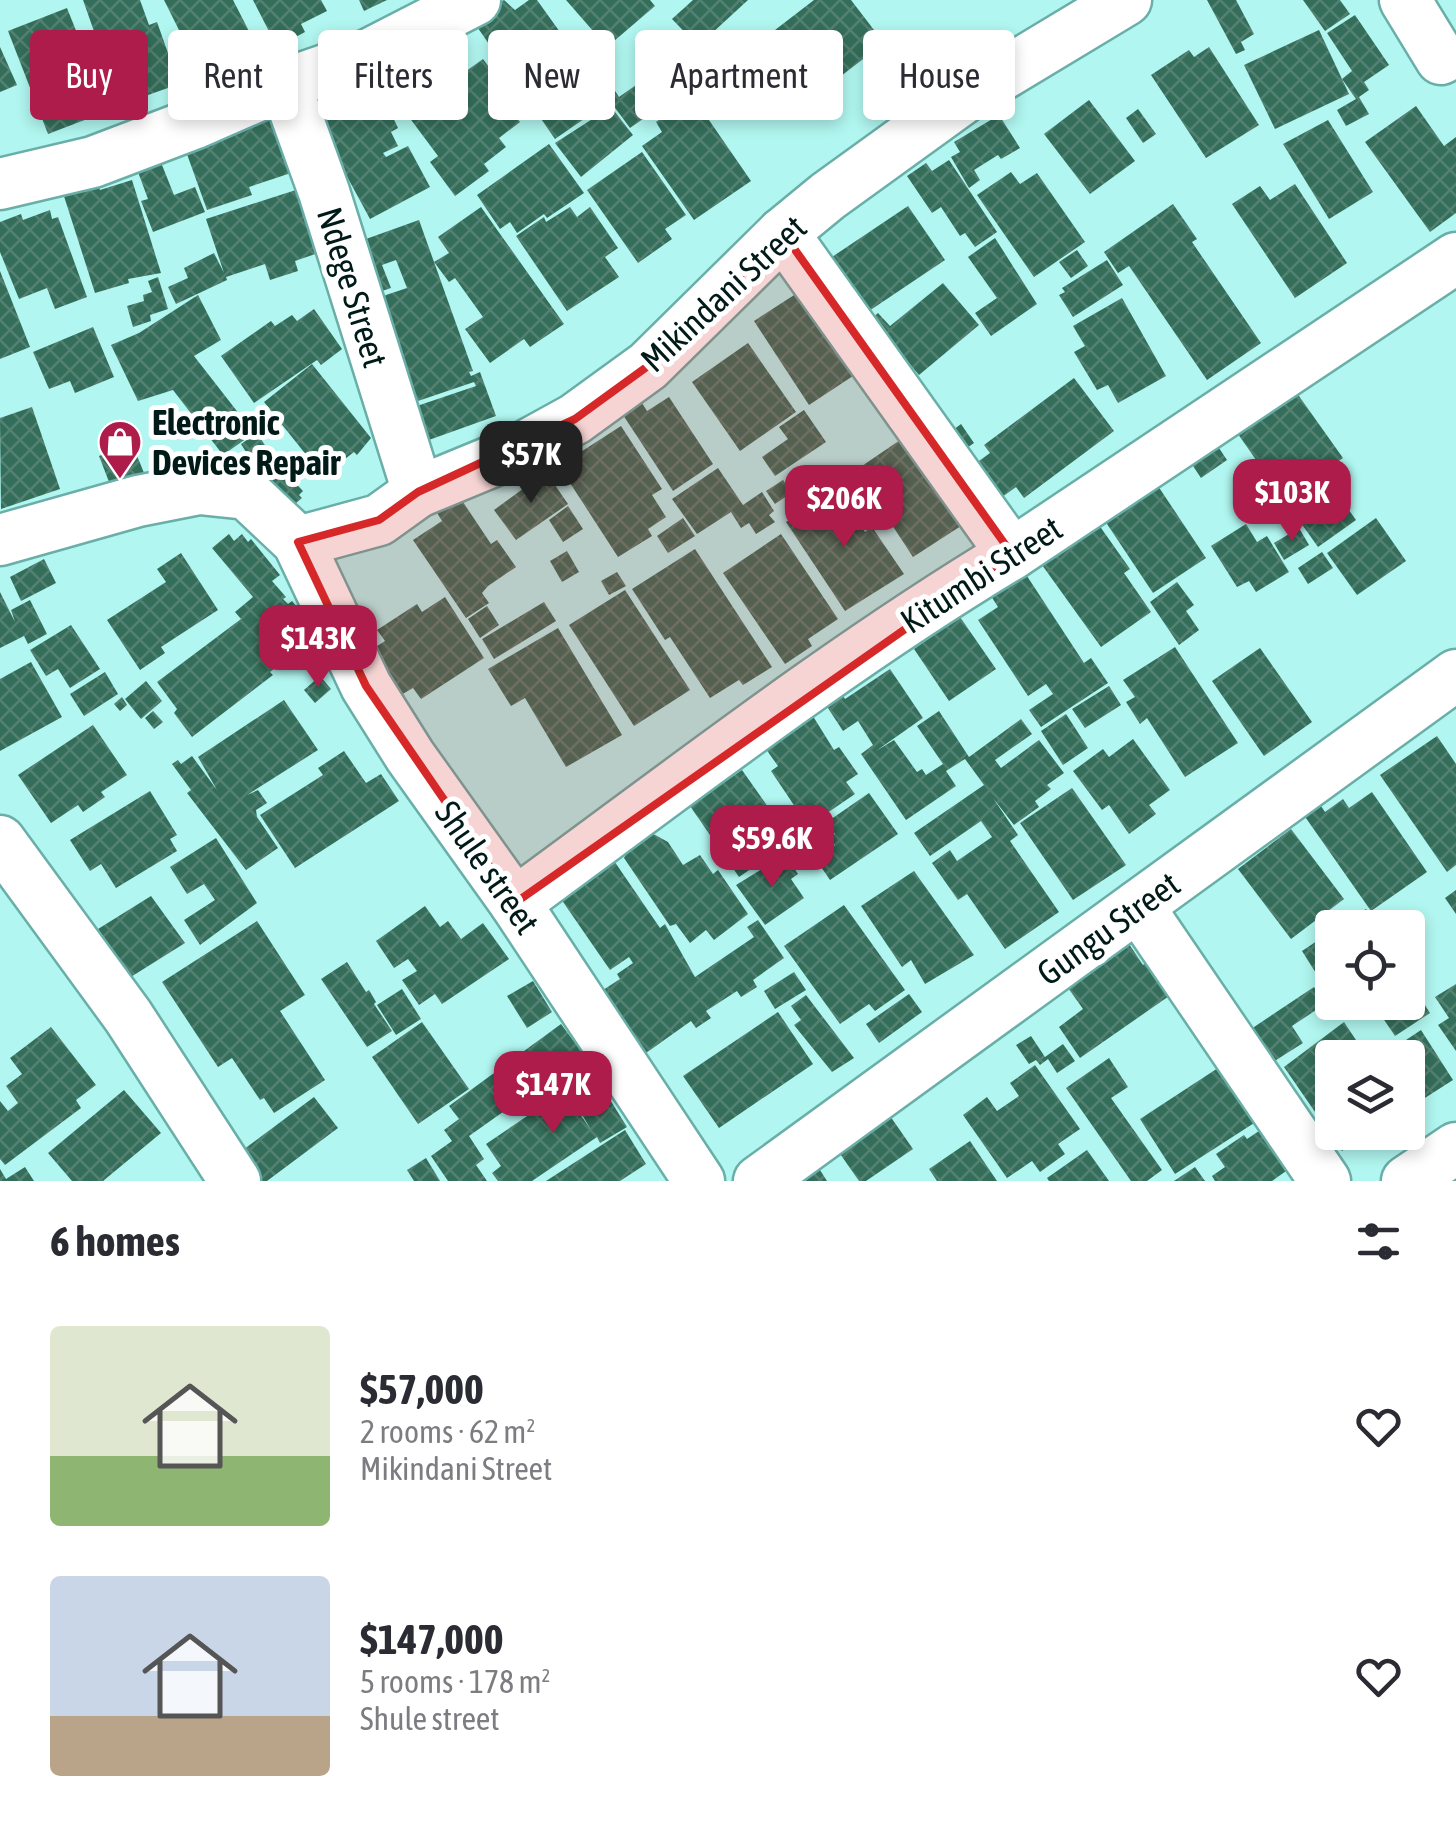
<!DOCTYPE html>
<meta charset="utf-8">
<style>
:root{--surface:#fff;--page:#f2f2f3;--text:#2b2b33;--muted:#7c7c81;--accent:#ae1c4c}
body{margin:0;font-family:"Asap Condensed",sans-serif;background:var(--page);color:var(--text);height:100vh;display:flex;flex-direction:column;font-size:38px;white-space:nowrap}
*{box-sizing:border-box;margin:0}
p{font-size:32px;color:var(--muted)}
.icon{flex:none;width:55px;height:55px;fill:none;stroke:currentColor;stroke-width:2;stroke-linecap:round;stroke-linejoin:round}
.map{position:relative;height:1181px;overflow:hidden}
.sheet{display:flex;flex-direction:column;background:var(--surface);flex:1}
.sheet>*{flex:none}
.hud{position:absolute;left:30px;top:30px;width:1398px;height:90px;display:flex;gap:20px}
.fabs{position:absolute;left:1315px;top:910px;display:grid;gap:20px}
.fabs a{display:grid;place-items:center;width:110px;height:110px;border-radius:10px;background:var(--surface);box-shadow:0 5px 15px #0003;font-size:50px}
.price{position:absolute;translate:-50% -85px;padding:0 22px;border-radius:20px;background:var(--accent);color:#fff;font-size:32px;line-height:65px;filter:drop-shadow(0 2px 5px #0008)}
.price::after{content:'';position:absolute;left:50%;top:60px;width:30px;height:22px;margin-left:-15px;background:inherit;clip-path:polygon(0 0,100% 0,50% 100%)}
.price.on{background:#222;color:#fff}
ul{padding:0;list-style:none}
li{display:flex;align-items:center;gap:30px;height:250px;padding:0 50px}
li span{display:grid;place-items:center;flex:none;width:280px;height:200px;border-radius:10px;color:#555}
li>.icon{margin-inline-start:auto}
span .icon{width:120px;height:120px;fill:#fffc;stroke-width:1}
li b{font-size:42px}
h2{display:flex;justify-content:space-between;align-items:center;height:120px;padding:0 50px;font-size:42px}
.pill{padding:0 35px;border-radius:10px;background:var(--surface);box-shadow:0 5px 15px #0003;font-size:35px;line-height:90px}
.pill.on{background:var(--accent);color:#fff}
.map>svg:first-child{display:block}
.building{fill:url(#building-cross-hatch)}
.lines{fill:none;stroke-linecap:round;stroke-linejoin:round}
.minor-casing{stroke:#6aaea8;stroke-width:55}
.minor{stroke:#fff;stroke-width:50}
.marked{fill:#d62828;fill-opacity:0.2;stroke:#d62828;stroke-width:8;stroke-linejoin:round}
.labels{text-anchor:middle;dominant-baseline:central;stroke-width:10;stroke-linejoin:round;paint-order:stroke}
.street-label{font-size:35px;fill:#001a18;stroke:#fff}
.poi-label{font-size:35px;font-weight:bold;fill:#001a18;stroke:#fff;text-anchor:start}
</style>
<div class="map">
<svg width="1456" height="1181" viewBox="0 0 1456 1181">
<defs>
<pattern id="building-cross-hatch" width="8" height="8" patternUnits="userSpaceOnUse" patternTransform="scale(2.5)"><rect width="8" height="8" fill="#346e5a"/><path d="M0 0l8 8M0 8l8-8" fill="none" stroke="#548172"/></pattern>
</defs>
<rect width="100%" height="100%" fill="#b1f6f0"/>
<!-- building -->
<g class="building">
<path d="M83 0H140L149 25 157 22 179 84 120 105Z"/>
<path d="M164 0H233L253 39 225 53 232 66 210 77 214 85 194 94 181 67 194 60Z"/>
<path d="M253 0H321L327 11 301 24 305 32 277 47Z"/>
<path d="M359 0H387L364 11Z"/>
<path d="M504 0 515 10 529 0H537L580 60 552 79 567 100 604 74 619 97 693 45 723 89 698 106 686 89 630 128 610 101 555 139 473 21Z"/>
<path d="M566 0H650L655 6 607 47Z"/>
<path d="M693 0H748L698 46 672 19Z"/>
<path d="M814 0H851L884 43 828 86 824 80 773 120 731 64Z"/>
<path d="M1207 0H1236L1254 34 1241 42 1245 50 1236 54Z"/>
<path d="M1303 0H1340L1350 14 1325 31Z"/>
<path d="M67 8 108 111 48 134 8 31Z"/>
<path d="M1355 15 1389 65 1364 82 1369 90 1359 97 1369 114 1346 126 1337 110 1356 99 1342 79 1352 71 1327 33Z"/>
<path d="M1319 30 1349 94 1275 129 1244 65Z"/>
<path d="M0 47 17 85 0 92Z"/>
<path d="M1209 47 1259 125 1206 158 1151 75 1189 50 1194 57Z"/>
<path d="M483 59 511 97 504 101 520 122 499 138 506 147 484 164 489 171 455 196 430 162 438 156 400 105 427 85 434 94Z"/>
<path d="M374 77 398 128 391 132 398 146 383 153 386 157 408 146 430 187 370 219 311 110Z"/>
<path d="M1089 100 1135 161 1090 194 1044 134Z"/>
<path d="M1416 106 1444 146 1456 137V213L1430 232 1365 142Z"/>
<path d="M611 107 633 135 581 177 555 143Z"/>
<path d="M700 107 751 181 694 220 642 146 662 132 656 122 674 109 682 120Z"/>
<path d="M1138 109 1156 134 1143 143 1126 118Z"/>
<path d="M274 112 294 172 249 187 252 195 207 210 183 143Z"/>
<path d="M999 115 1020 148 1001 159 998 155 974 170 980 180 969 188 951 157 960 152 954 142Z"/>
<path d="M1328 120 1373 192 1329 219 1283 144Z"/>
<path d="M549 144 584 193 547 218 544 214 517 233 510 222 500 229 477 195Z"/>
<path d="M642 152 686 215 665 229 672 239 638 263 587 190Z"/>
<path d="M158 155 174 195 195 187 205 212 153 232 141 201 148 199 135 164Z"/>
<path d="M949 160 997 232 975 247 965 233 960 236 941 207 932 213 907 176 926 163 932 171Z"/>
<path d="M1011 172 1020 184 1037 173 1085 242 1034 277 977 195Z"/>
<path d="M96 179 100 190 132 180 161 273 128 279 129 283 95 293 62 190Z"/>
<path d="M1295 184 1347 263 1295 298 1232 204 1260 186 1270 200Z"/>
<path d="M302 188 324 251 295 261 298 271 270 280 265 264 226 277 227 280 176 304 168 287 188 278 184 268 214 253 224 273 206 219Z"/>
<path d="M1173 204 1197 239 1192 242 1261 343 1207 380 1129 266 1118 273 1104 252Z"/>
<path d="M908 206 945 260 866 313 829 259Z"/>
<path d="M481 207 564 324 530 347 524 339 490 363 465 329 483 317 455 278 449 282 434 262 449 253 438 237Z"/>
<path d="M570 207 577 217 590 207 618 248 605 257 619 277 567 311 516 236 544 217 546 222Z"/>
<path d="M50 210 52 219 58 217 87 297 55 309 47 288 19 299 0 252V222L21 214 23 220Z"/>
<path d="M419 220 473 371 469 372 471 376 480 372 496 416 426 441 414 407 476 386 474 382 415 402 377 298 407 288 396 260 382 265 391 288 370 295 352 244Z"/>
<path d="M995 238 1037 304 991 336 975 313 997 298 968 257Z"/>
<path d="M1077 250 1088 266 1071 278 1059 262Z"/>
<path d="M1107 260 1123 285 1073 317 1059 295 1065 292 1062 288Z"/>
<path d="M0 271 30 347 0 359Z"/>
<path d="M158 277 168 309 150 315 151 321 133 327 127 306 144 301 143 295 152 292 148 281Z"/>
<path d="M943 283 979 325 919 375 891 342 859 329 878 313 890 326Z"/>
<path d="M805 288 859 372 809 405 754 321Z"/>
<path d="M198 295 221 340 194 356 254 433 223 455 173 390 138 401 111 345 139 333Z"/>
<path d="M1122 298 1166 376 1118 403 1108 385 1097 390 1074 352 1085 346 1073 326Z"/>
<path d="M314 309 342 349 321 365 317 360 254 403 221 356 271 321 275 326 292 315 297 321Z"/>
<path d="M93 327 114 377 75 393 70 381 49 389 33 352Z"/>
<path d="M748 343 796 412 740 451 692 382Z"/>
<path d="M312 364 371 438 357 455 354 452 323 476 264 402Z"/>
<path d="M1074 378 1114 431 1024 498 1016 487 998 500 972 466 990 453 984 445Z"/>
<path d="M1289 382 1343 458 1284 500 1231 424Z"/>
<path d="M669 397 713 464 673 491 623 415 642 403 647 411Z"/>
<path d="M32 407 60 489 1 509 0 418Z"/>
<path d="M804 410 826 442 775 476 762 457 788 439 779 427Z"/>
<path d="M961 424 974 443 954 457 941 439Z"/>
<path d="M621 426 662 489 652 495 666 517 648 529 652 536 618 557 559 466Z"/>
<path d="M257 433 278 465 261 476 241 444Z"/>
<path d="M906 436 964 524 913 557 856 470Z"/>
<path d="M1215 442 1227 460 1201 478 1189 460Z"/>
<path d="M132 443 144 473 111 487 99 456Z"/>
<path d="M281 468 303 491 299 495 302 498 288 510 264 482Z"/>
<path d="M718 468 743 505 762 492 774 511 769 515 775 522 756 534 749 523 741 528 731 512 697 534 672 499Z"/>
<path d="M546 472 568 504 516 540 494 510Z"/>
<path d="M783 480 791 493 775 504 766 491Z"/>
<path d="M1154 480 1206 558 1153 593 1101 515Z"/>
<path d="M837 489 865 532 872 527 904 574 845 611 786 522Z"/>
<path d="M457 493 491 544 497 540 516 567 488 586 482 593 489 603 466 618 413 540 442 521 434 508Z"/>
<path d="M1339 496 1356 520 1318 547 1301 523Z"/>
<path d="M568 506 583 529 563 542 549 520Z"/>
<path d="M683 518 695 536 668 553 657 536Z"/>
<path d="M1094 518 1130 569 1124 573 1151 612 1101 647 1037 558Z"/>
<path d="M1376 518 1406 561 1357 595 1327 553Z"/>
<path d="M1246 524 1257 542 1267 536 1289 572 1256 592 1249 581 1237 587 1211 546Z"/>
<path d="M1299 528 1309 545 1284 560 1274 543Z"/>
<path d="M229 534 234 541 242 534 248 542 251 539 280 575 272 581 286 597 283 599 288 604 292 601 304 615 301 618 308 626 305 629 308 633 274 656 280 664 270 672 273 675 192 737 174 713 177 709 157 682 241 619 235 612 253 597 212 548Z"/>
<path d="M781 534 838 619 808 639 812 646 785 664 723 573Z"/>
<path d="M695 549 772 667 743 685 739 680 710 698 670 637 665 640 632 589Z"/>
<path d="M567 551 579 572 562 582 550 561Z"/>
<path d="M1322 552 1333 568 1308 584 1298 568Z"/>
<path d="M181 553 218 610 161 647 165 653 140 670 107 620 166 582 157 569Z"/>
<path d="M44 559 56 583 21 601 10 577Z"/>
<path d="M617 572 626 586 609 595 601 581Z"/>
<path d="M1025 573 1084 663 1091 658 1108 683 1041 727 1029 710 1053 694 1046 684 1028 696 978 620 998 607 991 596Z"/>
<path d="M1177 582 1194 605 1186 611 1199 630 1179 645 1150 602Z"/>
<path d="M625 590 690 690 634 726 569 625Z"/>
<path d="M0 592 15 622 11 610 30 600 47 634 28 644 24 636 0 648Z"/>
<path d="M445 597 484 658 421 699 413 688 401 695 371 650 385 641 377 630 417 604 422 612Z"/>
<path d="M544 602 556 621 494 659 482 639Z"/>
<path d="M487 606 499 625 480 638 468 619Z"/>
<path d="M960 617 996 669 949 701 914 649Z"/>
<path d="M71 625 100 669 70 688 58 669 46 676 30 650Z"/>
<path d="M558 628 622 735 566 767 525 698 511 706 488 669Z"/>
<path d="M1175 647 1238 743 1185 777 1147 718 1140 724 1126 702 1135 697 1123 680Z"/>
<path d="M1260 648 1312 722 1264 756 1212 681Z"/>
<path d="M31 662 62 717 0 751V679Z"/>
<path d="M890 669 923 718 876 751 894 740 917 772 922 769 926 775 943 764 917 726 939 711 969 757 1021 719 1032 734 995 760 1001 768 1039 740 1064 773 1047 785 1051 789 1035 801 1039 807 1014 825 993 798 1018 835 1010 841 1059 912 1005 949 967 894 958 900 932 863 950 850 957 861 992 837 981 821 930 856 914 833 984 785 965 759 946 771 956 786 906 820 861 754 873 745 858 721 843 731 820 696 837 685 845 699Z"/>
<path d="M105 672 118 694 84 716 70 694Z"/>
<path d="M320 676 331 689 315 703 304 690Z"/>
<path d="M146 681 162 701 141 719 125 699Z"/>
<path d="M1109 686 1121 705 1085 728 1072 709Z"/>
<path d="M122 697 127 705 120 711 114 704Z"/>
<path d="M284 700 318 750 247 795 258 790 267 803 256 810 257 817 278 848 246 870 187 793 191 790 172 764 178 760 181 764 192 756 217 790 198 757Z"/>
<path d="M153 711 163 722 154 729 145 718Z"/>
<path d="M811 713 834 750 839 747 858 774 846 782 855 794 808 826 771 771 778 766 763 745Z"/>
<path d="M1066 714 1088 748 1063 765 1041 731Z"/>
<path d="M93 725 127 775 101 792 105 797 83 812 78 805 51 823 18 775Z"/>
<path d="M1437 736 1456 764V865L1447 872 1380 775Z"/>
<path d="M1133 739 1170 790 1149 805 1156 814 1129 834 1109 805 1102 810 1073 771 1103 749 1109 757Z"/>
<path d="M344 751 366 783 381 774 399 801 295 868 260 815 323 775 318 768Z"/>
<path d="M742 770 792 841 739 877 690 806Z"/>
<path d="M1072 788 1126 865 1073 900 1020 823Z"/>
<path d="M150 791 177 835 170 839 177 851 116 888 101 864 90 871 70 840Z"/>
<path d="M1372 792 1427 872 1371 911 1301 811 1317 800 1325 812 1343 799 1349 808Z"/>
<path d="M869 793 898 834 830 880 815 858 835 845 829 838 835 834 827 822Z"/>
<path d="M1291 829 1344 899 1291 939 1238 869Z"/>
<path d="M648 831 668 842 683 865 700 855 713 874 718 870 748 914 714 940 706 930 690 943 676 924 670 926 624 858 631 842Z"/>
<path d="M216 838 257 903 200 945 184 920 215 900 204 884 187 894 170 867Z"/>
<path d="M608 852 660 928 665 924 695 977 754 937 747 927 758 920 784 958 753 980 757 987 741 997 737 991 706 1011 711 1018 696 1028 691 1021 639 1058 600 992 620 979 617 974 633 963 629 957 610 970 561 899Z"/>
<path d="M785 855 798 874 791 879 804 898 765 925 736 885Z"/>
<path d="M914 871 974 955 925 984 911 960 902 967 861 906Z"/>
<path d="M1456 890V914L1445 898Z"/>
<path d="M151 896 185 943 118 985 98 953 109 946 98 929Z"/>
<path d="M844 905 905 990 875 1011 869 1004 840 1024 784 946Z"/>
<path d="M425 906 440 927 448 921 461 939 483 923 509 959 442 1004 435 994 419 1005 402 980 417 971 408 959 394 968 376 941Z"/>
<path d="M1366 909 1378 928H1338Z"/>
<path d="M257 921 305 995 280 1011 325 1080 274 1113 264 1098 260 1100 232 1058 218 1067 162 982Z"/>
<path d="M1332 931V974L1321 981 1302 951Z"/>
<path d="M1127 941 1143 965 1148 961 1172 994 1080 1058 1059 1027 1083 1009 1066 985Z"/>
<path d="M347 962 366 992 369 990 376 1002 374 1004 392 1031 367 1047 321 979Z"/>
<path d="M794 972 806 990 775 1009 764 991Z"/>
<path d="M1408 978 1430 1013 1395 1036 1372 1002H1408Z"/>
<path d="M533 981 552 1012 527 1028 507 996Z"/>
<path d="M1456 984V1051L1438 1025 1449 1018 1435 997Z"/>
<path d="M1314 987 1325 1004 1292 1026 1303 1043 1267 1066 1245 1033Z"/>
<path d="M402 989 421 1019 396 1035 377 1005Z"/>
<path d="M909 994 922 1012 879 1043 866 1024Z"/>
<path d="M806 995 854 1058 832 1072 794 1025 801 1020 791 1006Z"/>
<path d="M778 1012 813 1064 719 1128 683 1076Z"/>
<path d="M422 1022 469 1089 418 1124 372 1057Z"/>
<path d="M1344 1022 1368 1058H1332V1132H1369L1342 1151 1284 1067Z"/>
<path d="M561 1024 584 1055 469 1136 484 1159 476 1165 487 1181H448L431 1156 452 1141 444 1130 459 1119 449 1106Z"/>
<path d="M51 1027 96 1085 76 1100 81 1108 5 1165 0 1159V1101L8 1111 18 1103 6 1086 22 1074 10 1058Z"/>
<path d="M1421 1030 1453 1080 1417 1103 1408 1089V1058H1387L1385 1054Z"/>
<path d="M1031 1036 1045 1057 1063 1044 1075 1061 1057 1073 1048 1059 1040 1065 1036 1060 1029 1064 1016 1045Z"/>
<path d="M1109 1058 1128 1087 1111 1098 1162 1170 1147 1181H1131L1066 1088Z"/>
<path d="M1035 1065 1080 1129 1058 1144 1065 1154 1040 1172 1032 1161 1007 1178 963 1115 987 1097 997 1111 1019 1096 1010 1083Z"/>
<path d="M1218 1068 1232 1090 1242 1083 1265 1116 1175 1174 1140 1119Z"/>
<path d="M124 1090 161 1133 103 1181H72L48 1153Z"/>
<path d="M604 1090 627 1127 600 1143 597 1137 532 1181H498L492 1173 501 1166 486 1144 564 1091 591 1130 577 1106Z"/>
<path d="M314 1097 338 1128 267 1181H250L232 1158Z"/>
<path d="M881 1103 913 1149 866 1181H859L829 1138Z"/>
<path d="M1268 1125 1296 1164 1272 1181H1215L1212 1176 1225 1167 1216 1154 1244 1135 1247 1139Z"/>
<path d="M625 1130 646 1164 620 1181H546Z"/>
<path d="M1371 1132H1394L1380 1143Z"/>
<path d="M970 1141 997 1181H937L929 1169Z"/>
<path d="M1087 1150 1109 1181H1049L1047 1178Z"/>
<path d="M426 1158 440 1181H414L407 1170Z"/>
<path d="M25 1167 34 1181H0V1169L6 1179Z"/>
<path d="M1195 1167 1205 1181H1174Z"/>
<path d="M820 1170 827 1181H801Z"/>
</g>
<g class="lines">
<defs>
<g id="minor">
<path d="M1405 0 1441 59"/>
<path d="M285 84 324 192 418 492"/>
<path d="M0 184 93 162 193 124 285 84 366 56 475 0"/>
<path d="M783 233 1012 554"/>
<path d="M0 540 138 501 199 489 247 494 298 542 366 686 410 756 515 903 699 1181"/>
<path d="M298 542 379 520 418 492 515 452 575 419 648 366 783 233 828 196 965 97 1126 0"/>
<path d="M0 841 128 1016 235 1181"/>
<path d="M515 903C678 784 839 658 1012 554L1456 258"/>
<path d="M1138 906 1325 1181"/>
<path d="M759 1181 1456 675"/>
<path d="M1407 1181 1456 1148"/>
</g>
</defs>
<!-- minor casing -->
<use href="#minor" class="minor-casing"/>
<!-- minor -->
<use href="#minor" class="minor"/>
</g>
<!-- marked area -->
<path class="marked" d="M783 233 1012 554 515 903 366 686 298 542 379 520 418 492 575 419 648 366Z"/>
<!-- icons -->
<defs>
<symbol id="shop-pin" viewBox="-11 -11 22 30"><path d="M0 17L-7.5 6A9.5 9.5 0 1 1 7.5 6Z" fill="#ae1c4c" stroke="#fff"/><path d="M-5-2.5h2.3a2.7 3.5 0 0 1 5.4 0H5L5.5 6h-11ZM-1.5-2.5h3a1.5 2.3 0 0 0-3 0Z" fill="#fff"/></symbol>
</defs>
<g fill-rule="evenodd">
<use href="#shop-pin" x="95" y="417" width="50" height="68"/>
</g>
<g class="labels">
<!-- street labels -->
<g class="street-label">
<text transform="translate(353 287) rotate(73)">Ndege Street</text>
<text transform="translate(723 293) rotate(-43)">Mikindani Street</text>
<text transform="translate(981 574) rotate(-33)">Kitumbi Street</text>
<text transform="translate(488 867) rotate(55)">Shule street</text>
<text transform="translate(1108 928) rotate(-36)">Gungu Street</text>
</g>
<!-- poi labels -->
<g class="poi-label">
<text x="152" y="422">Electronic<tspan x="152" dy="40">Devices Repair</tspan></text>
</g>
</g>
</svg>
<div class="fabs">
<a><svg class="icon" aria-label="locate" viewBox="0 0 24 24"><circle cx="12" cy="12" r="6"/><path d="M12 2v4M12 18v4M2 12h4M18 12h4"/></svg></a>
<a><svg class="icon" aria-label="layers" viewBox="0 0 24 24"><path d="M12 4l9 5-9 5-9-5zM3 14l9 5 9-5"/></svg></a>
</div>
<b class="price on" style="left:531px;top:506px">$57K</b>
<b class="price" style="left:1292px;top:544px">$103K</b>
<b class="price" style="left:844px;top:550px">$206K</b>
<b class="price" style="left:318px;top:690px">$143K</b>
<b class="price" style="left:772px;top:890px">$59.6K</b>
<b class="price" style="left:553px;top:1136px">$147K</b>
<div class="hud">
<a class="pill on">Buy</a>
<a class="pill">Rent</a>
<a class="pill">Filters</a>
<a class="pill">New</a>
<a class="pill">Apartment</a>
<a class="pill">House</a>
</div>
</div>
<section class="sheet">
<h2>6 homes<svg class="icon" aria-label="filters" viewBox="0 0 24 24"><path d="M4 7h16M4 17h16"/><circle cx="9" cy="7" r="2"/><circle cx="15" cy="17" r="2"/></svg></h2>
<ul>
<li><span style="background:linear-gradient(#dfe7d0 65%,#8fb573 0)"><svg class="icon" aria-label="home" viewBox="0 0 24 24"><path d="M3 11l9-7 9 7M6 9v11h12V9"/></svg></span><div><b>$57,000</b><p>2 rooms · 62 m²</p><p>Mikindani Street</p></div><svg class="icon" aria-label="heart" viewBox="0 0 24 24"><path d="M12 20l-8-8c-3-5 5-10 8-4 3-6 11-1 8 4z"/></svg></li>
<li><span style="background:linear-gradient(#c9d6e8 70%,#b9a48a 0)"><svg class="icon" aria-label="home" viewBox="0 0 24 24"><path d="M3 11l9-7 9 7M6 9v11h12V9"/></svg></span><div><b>$147,000</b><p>5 rooms · 178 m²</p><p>Shule street</p></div><svg class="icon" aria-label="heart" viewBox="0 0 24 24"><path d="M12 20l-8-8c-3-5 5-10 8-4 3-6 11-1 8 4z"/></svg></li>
</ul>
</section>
